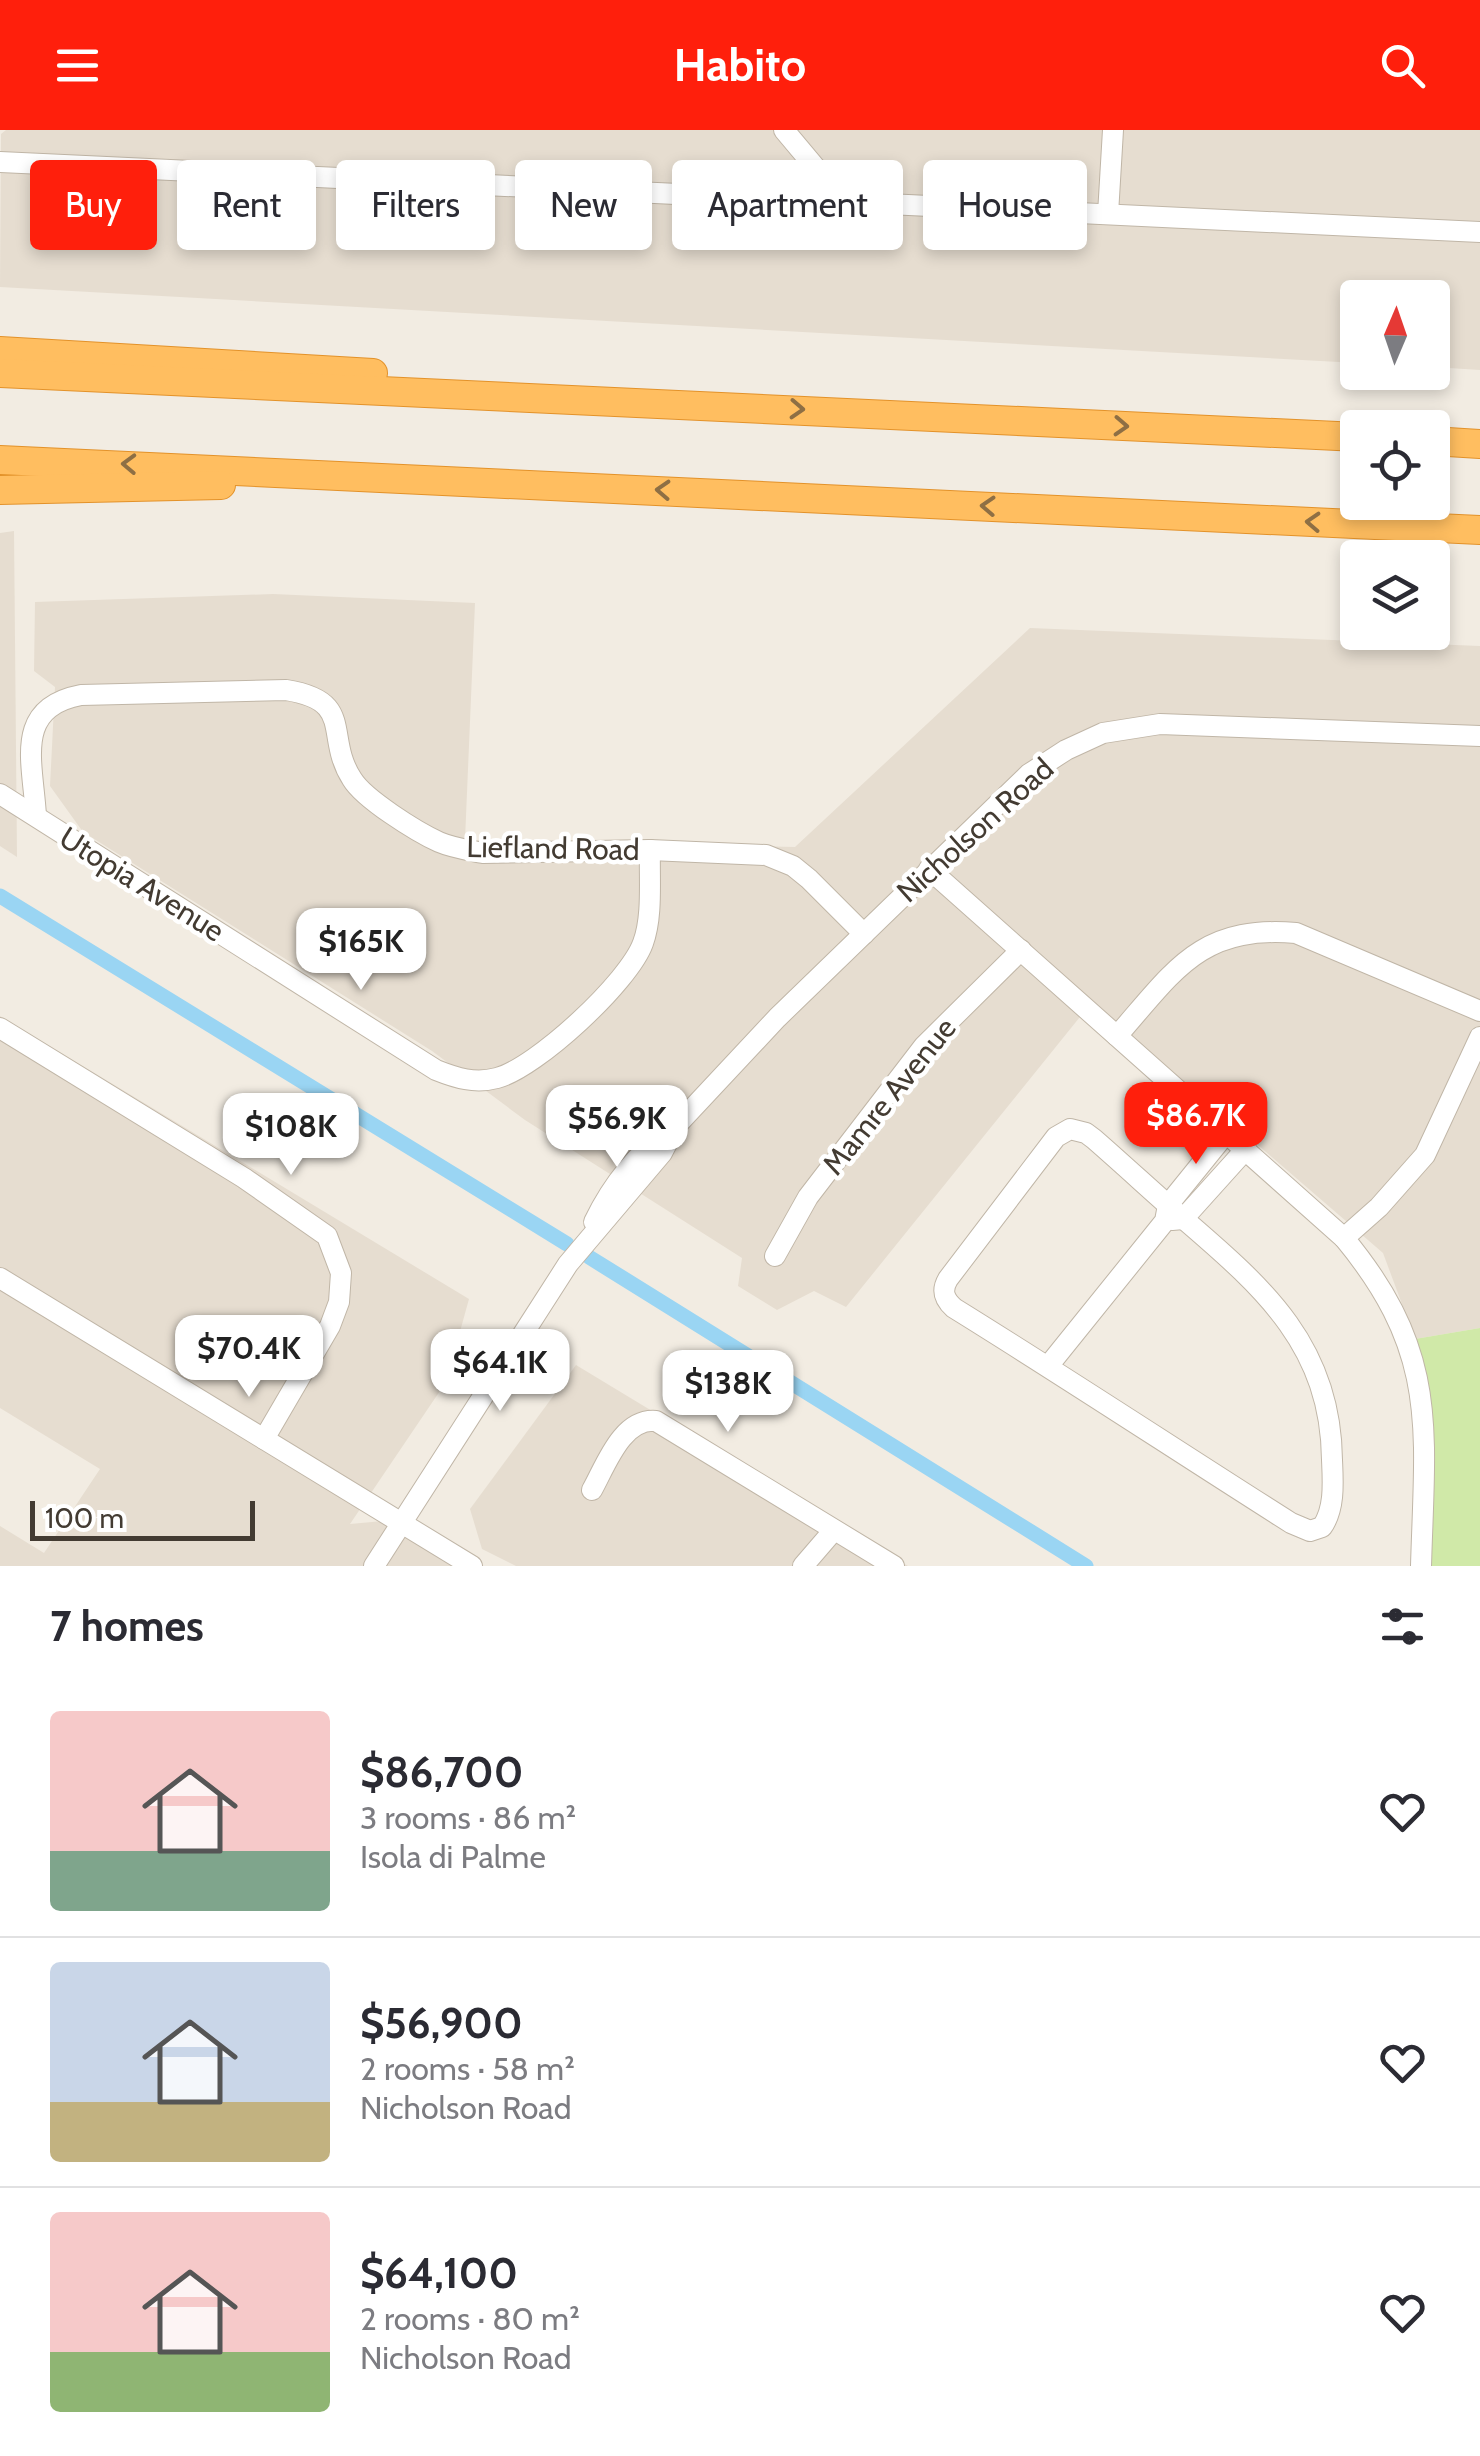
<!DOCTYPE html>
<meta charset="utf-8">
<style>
:root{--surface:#fff;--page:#f2f2f3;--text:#2b2b33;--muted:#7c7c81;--line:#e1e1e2;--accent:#ff1f0c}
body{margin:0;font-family:Cabin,sans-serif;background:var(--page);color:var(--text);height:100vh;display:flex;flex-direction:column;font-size:38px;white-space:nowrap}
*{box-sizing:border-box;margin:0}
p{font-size:32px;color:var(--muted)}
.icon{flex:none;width:55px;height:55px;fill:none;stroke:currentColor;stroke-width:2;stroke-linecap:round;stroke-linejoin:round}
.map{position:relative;height:1436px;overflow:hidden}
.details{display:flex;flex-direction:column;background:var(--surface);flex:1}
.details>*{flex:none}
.hud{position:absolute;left:30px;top:30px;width:1420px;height:90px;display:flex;gap:20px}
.needle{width:65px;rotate:2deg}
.tools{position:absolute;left:1340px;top:150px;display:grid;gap:20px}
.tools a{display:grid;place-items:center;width:110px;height:110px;border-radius:10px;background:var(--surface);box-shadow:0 5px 15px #0003;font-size:50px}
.scale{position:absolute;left:30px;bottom:25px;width:225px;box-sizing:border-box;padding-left:10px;border:5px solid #433b32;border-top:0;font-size:28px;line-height:35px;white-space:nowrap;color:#433b32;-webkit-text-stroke:8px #fff;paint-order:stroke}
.price{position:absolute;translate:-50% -85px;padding:0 22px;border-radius:20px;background:#fff;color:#222;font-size:32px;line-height:65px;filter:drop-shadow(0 2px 5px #0008)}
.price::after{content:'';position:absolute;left:50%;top:60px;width:30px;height:22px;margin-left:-15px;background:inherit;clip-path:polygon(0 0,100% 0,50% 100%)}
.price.active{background:var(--accent);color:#fff}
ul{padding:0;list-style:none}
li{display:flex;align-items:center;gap:30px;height:250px;padding:0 50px}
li+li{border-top:2px solid var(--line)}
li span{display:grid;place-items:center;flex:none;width:280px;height:200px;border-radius:10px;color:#555}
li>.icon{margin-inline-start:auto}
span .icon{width:120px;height:120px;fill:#fffc;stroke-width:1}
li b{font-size:42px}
h2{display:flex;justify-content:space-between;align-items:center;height:120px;padding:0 50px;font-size:42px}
.pill{padding:0 35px;border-radius:10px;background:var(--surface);box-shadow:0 5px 15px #0003;font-size:35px;line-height:90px}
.pill.active{background:var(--accent);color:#fff}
header{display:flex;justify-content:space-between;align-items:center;height:130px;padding:0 50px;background:var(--accent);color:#fff;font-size:45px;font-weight:700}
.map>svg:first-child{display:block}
.residential{fill:#e6ddd0}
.green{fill:#d0e9a8}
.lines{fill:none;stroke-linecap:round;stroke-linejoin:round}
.canal{stroke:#9ad5f3;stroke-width:15}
.minor-casing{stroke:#c0b6a7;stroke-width:22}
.highway-casing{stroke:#e3922a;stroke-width:30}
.minor{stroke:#fff;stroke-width:20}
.highway{stroke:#ffbe60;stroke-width:28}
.oneway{stroke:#8e6f44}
.labels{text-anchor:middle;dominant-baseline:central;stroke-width:9;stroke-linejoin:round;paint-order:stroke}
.street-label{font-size:30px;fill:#433b32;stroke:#fff}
</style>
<header><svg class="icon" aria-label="menu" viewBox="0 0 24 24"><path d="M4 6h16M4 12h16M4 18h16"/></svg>Habito<svg class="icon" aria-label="search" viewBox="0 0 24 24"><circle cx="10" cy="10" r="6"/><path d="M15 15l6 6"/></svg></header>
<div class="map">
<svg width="1480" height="1436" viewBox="0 0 1480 1436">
<rect width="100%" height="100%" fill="#f2ece2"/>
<!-- residential -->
<g class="residential">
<path d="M6 0H1480V240L1433 237 1432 168H1358L1357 233 0 157 1 4Z"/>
<path d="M14 401 17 727 0 716V403Z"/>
<path d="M273 464 475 473 465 710 795 717 1030 498 1480 516V1198L1415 1209 1383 1123 1092 872 846 1177 814 1161 777 1180 738 1156 742 1128 525 990 432 921 83 702 50 656 55 557 34 541 35 472Z"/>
<path d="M0 886 469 1169 446 1252 350 1394 405 1389 454 1436H0V1396L44 1423 100 1339 0 1278Z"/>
<path d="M576 1235 908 1436H516L482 1419 470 1379Z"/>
</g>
<!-- green -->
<path class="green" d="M1480 1198V1436H1422L1423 1272 1415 1209Z"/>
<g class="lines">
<!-- canal -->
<g class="canal">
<path d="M0 766 567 1114"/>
<path d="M589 1127 1086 1436"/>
</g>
<defs>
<g id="minor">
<path d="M784 0 846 74"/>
<path d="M0 32 1480 102"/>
<path d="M1108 84 1113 0"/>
<path d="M0 664 436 940C456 948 475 954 497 948 536 938 629 852 643 813 653 786 649 749 650 720"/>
<path d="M36 686C33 632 13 578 81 565L286 560C356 571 324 606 352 649 364 669 417 702 439 712 453 718 468 720 483 723L650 720 766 725 793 736 809 749 864 804"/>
<path d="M929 739 1344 1108C1439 1223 1425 1297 1421 1436"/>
<path d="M0 898 244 1048 327 1106 341 1143 339 1172 330 1196 264 1309"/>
<path d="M1117 906C1175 840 1200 795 1296 803L1480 881"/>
<path d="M1070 999 1086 1003 1094 1009C1125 1036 1155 1064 1186 1091 1265 1159 1331 1217 1332 1330 1333 1352 1335 1379 1322 1397L1310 1401 1291 1393C1179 1322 1067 1248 954 1178 944 1169 941 1161 948 1149L1056 1007Z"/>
<path d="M1172 1090 1183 1089 1246 1019"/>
<path d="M594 1092C612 1055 636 1024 670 1000"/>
<path d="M1344 1108 1379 1077 1425 1025 1480 907"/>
<path d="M775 1126 808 1067 924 916 1021 820"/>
<path d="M0 1148 472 1436"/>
<path d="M1049 1235 1165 1091 1168 1075 1227 1002"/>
<path d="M592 1360C606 1335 622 1288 656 1291L894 1436"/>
<path d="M374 1436 568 1134 662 1023 676 996 777 888 1029 644 1066 620 1103 603 1160 594 1480 606"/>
<path d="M803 1436 834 1400"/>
</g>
<g id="highway">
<path d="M0 221 373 243"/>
<path d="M0 243 1358 307"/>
<path d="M1432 311 1480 314"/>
<path d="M0 330 1480 400"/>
<path d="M0 360 221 355"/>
</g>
</defs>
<!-- minor casing -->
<use href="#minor" class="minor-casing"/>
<!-- highway casing -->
<use href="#highway" class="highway-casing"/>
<!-- minor -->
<use href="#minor" class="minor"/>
<!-- highway -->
<use href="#highway" class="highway"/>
</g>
<!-- one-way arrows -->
<defs><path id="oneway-chevron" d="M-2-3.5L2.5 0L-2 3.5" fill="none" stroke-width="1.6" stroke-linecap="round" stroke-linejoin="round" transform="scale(2.5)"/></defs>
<g class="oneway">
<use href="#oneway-chevron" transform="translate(797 279) rotate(3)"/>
<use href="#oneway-chevron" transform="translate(1121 296) rotate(3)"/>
<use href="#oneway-chevron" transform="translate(129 334) rotate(-178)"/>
<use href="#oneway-chevron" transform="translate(663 360) rotate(-177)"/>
<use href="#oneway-chevron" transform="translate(988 376) rotate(-177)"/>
<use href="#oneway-chevron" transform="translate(1313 392) rotate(-177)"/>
</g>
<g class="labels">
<!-- street labels -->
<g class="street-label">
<text transform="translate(975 700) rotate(-42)">Nicholson Road</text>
<text transform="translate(553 718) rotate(1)">Liefland Road</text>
<text transform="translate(142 754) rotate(32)">Utopia Avenue</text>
<text transform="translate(889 966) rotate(-51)">Mamre Avenue</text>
</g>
</g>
</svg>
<div class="tools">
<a><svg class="needle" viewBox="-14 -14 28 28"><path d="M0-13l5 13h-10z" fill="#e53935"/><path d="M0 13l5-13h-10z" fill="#7c7c81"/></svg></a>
<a><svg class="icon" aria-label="locate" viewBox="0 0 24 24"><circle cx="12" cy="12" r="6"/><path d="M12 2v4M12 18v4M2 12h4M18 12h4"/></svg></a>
<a><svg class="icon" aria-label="layers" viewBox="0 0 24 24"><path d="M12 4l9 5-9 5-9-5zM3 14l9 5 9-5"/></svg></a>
</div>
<div class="scale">100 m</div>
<b class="price" style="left:361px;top:863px">$165K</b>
<b class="price active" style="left:1196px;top:1037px">$86.7K</b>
<b class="price" style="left:617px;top:1040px">$56.9K</b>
<b class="price" style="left:291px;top:1048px">$108K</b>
<b class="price" style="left:249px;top:1270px">$70.4K</b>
<b class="price" style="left:500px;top:1284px">$64.1K</b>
<b class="price" style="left:728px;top:1305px">$138K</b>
<div class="hud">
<a class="pill active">Buy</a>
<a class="pill">Rent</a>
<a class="pill">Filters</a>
<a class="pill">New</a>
<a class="pill">Apartment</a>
<a class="pill">House</a>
</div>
</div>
<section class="details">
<h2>7 homes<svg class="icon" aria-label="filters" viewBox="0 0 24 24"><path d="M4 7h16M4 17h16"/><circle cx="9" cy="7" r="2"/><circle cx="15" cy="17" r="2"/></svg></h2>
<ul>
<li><span style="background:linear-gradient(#f6c9c9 70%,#7fa58c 0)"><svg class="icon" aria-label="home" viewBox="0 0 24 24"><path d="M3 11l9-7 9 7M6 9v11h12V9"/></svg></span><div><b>$86,700</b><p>3 rooms · 86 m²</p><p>Isola di Palme</p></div><svg class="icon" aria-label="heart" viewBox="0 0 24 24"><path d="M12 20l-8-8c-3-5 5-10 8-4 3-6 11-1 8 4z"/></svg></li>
<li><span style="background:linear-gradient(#c9d6e8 70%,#c2b280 0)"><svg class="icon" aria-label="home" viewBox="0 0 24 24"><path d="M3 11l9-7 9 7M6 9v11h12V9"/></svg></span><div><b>$56,900</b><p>2 rooms · 58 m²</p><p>Nicholson Road</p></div><svg class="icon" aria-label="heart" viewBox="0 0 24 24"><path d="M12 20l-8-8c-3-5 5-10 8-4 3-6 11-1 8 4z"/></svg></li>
<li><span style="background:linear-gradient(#f6c9c9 70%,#8fb573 0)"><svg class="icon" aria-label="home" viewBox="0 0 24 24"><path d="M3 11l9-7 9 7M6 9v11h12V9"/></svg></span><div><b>$64,100</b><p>2 rooms · 80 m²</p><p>Nicholson Road</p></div><svg class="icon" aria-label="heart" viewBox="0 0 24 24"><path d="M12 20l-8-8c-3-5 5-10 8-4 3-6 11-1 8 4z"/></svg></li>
</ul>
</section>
